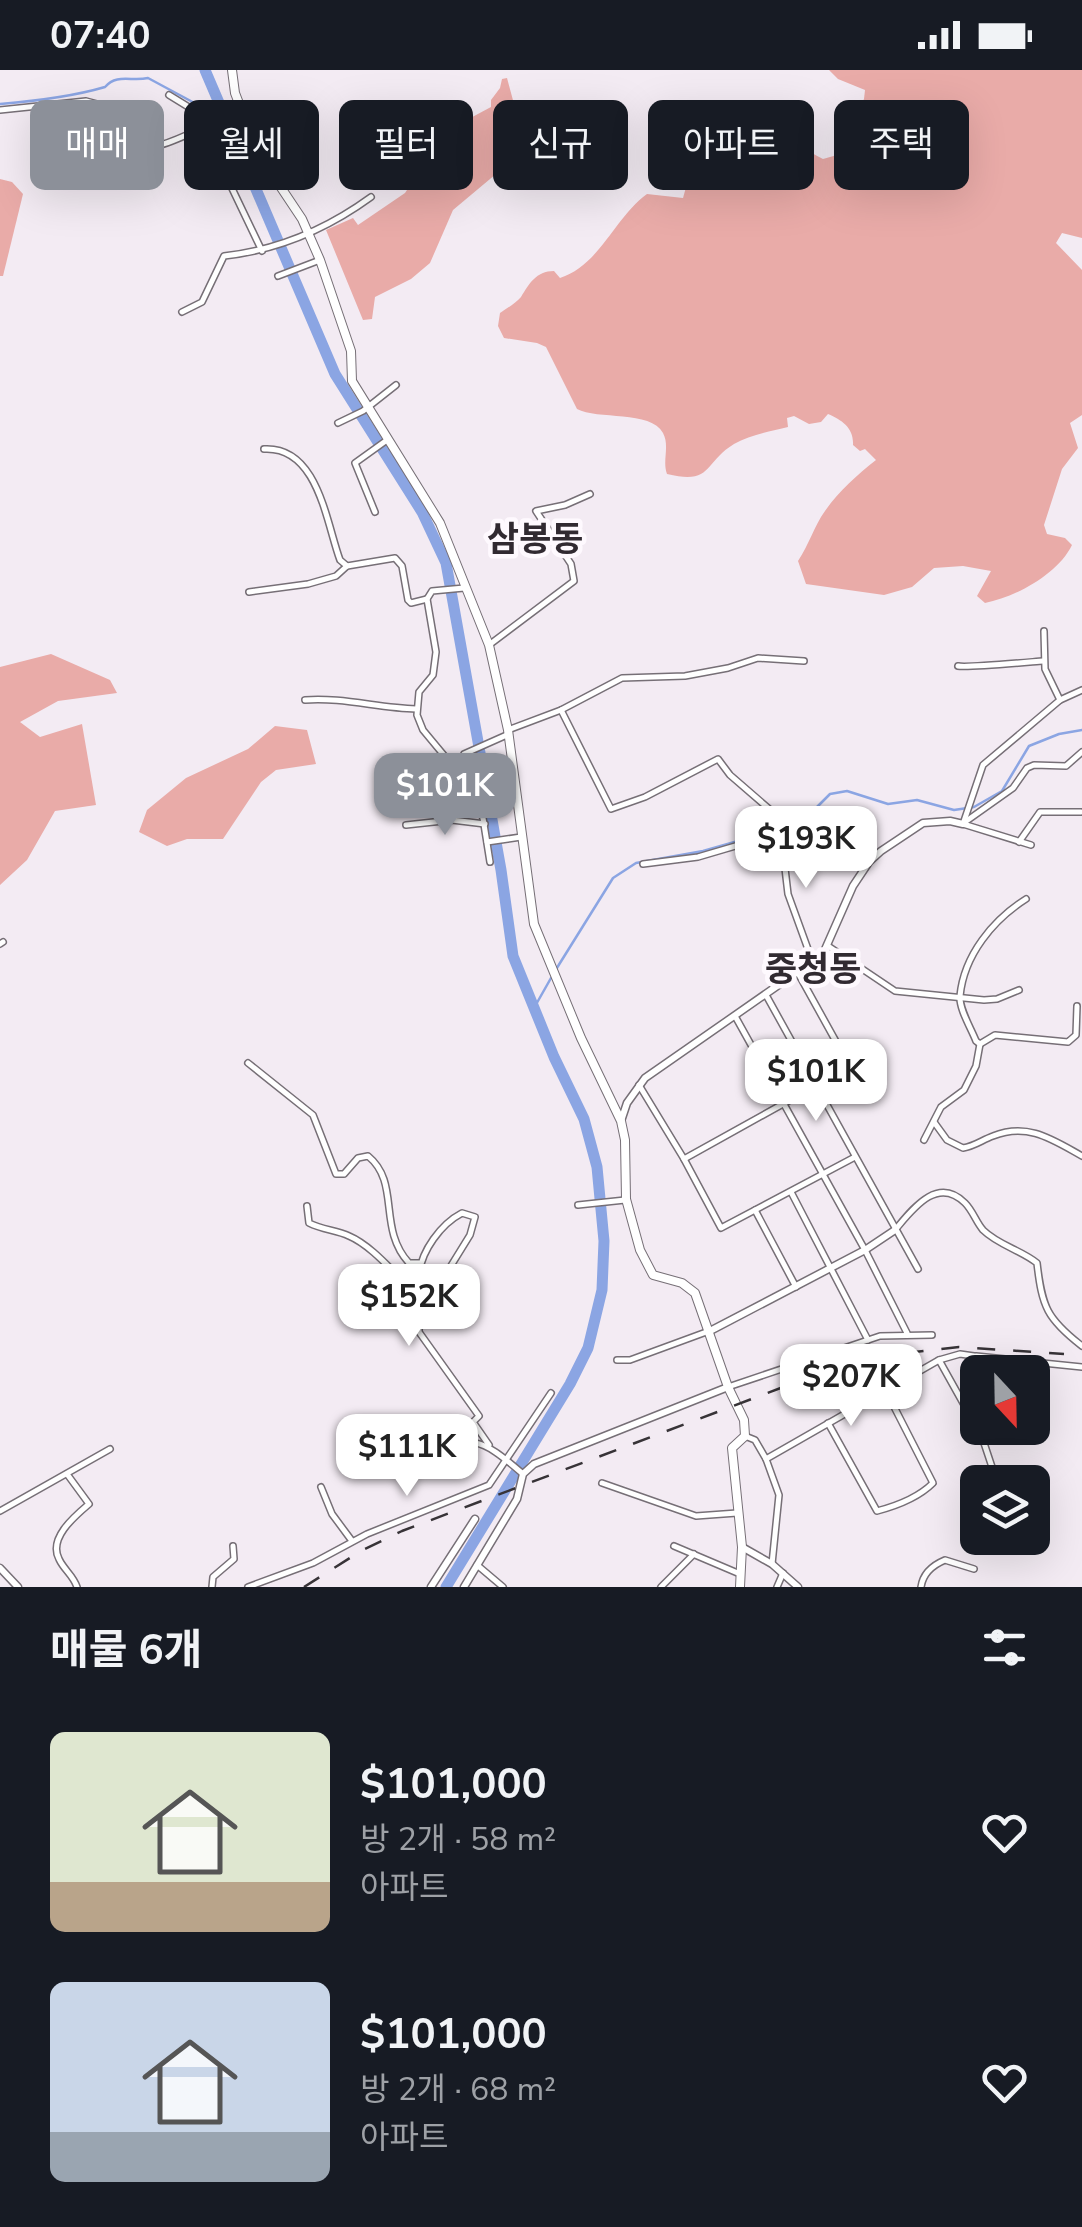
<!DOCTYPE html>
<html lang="ko">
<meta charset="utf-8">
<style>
:root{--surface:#171b24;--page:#20242c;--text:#f1f3f6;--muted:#9ea1a6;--accent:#8c9099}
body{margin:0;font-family:"Nunito Sans","Noto Sans KR",sans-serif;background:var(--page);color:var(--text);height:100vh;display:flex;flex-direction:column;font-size:38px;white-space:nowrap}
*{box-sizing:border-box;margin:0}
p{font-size:32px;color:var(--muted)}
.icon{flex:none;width:55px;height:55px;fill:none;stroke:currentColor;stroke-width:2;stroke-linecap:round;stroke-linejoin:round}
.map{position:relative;height:1517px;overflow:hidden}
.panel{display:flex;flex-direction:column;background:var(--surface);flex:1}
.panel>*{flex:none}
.guide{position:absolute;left:30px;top:30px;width:1022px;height:90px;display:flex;gap:20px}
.needle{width:65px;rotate:158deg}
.fabs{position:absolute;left:960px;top:1285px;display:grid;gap:20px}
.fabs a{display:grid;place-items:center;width:90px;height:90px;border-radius:15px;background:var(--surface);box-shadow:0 10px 40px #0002;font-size:50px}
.price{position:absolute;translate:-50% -85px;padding:0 22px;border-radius:20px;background:#fff;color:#222;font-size:32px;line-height:65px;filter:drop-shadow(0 2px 5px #0008)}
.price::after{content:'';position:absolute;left:50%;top:60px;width:30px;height:22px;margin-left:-15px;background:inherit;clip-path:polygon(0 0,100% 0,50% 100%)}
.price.on{background:var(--accent);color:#fff}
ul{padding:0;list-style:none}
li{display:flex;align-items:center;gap:30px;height:250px;padding:0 50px}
li span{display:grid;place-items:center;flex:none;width:280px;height:200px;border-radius:15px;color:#555}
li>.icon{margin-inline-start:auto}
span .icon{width:120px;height:120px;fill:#fffc;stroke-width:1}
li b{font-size:42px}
h2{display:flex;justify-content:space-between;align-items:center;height:120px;padding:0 50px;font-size:42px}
.tag{padding:0 35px;border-radius:15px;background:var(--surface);box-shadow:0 10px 40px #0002;font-size:35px;line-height:90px}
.tag.on{background:var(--accent);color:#fff}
.status{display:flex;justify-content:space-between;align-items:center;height:70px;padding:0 50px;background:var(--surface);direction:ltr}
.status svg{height:28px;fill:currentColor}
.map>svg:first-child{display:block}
.green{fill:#e9aba8}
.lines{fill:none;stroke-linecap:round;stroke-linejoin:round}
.stream{stroke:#8ba5e3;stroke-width:2.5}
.river{stroke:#8ba5e3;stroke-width:11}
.minor-casing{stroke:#766f76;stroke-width:8}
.tertiary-casing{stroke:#766f76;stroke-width:9}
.secondary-casing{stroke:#766f76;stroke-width:10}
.minor{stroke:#fff;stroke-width:5}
.tertiary{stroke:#fff;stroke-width:6}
.secondary{stroke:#fff;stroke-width:8}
.rail{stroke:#373337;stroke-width:2.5;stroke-dasharray:18 18;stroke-linecap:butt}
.labels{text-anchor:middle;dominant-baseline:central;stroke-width:9;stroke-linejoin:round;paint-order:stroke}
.quarter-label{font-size:35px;font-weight:bold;fill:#312a31;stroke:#fef9fe}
</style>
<div class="status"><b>07:40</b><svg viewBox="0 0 49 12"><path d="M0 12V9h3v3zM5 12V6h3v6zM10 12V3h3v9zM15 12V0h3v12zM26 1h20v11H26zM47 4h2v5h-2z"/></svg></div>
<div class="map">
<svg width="1082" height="1517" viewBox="0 0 1082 1517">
<rect width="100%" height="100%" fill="#f3ebf3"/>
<!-- green -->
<g class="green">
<path d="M829 0H1082V168L1062 163 1056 173 1082 200V345L1070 353 1078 378 1062 399 1044 455 1047 464 1065 468 1072 475C1058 504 1016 527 985 533L977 526 991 501 963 496 934 498 912 517 884 525 806 514 798 491C809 475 814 456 825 441 839 421 857 405 876 390L865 379 860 381 853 375C854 358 842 350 828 344L821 352 809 354 794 346 787 348 788 357C771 361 750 365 734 374 703 393 713 415 667 404 662 391 670 376 663 363 651 340 597 350 577 339L546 277 537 273 504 268 498 256 500 243C506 239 516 233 521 227 529 214 536 201 554 201L560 208C600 195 615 147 647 124L683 128 688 110 704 89 718 54 732 42C758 42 797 77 823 89L851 81 856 73 851 54 864 29 865 20 838 9Z"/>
<path d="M507 8 514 34 535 61 507 86 496 104 453 140 430 193 411 209 375 227 372 249 363 250 326 160 353 148 358 155 405 123 429 87 463 52 491 37V30L500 18 502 9Z"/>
<path d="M0 109 12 112 23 124 3 206H0Z"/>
<path d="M51 584 110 610 117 623 58 631 20 652 40 667 82 654 96 735 55 741 27 790 0 815V597Z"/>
<path d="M275 656 307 660 316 694 276 700 261 712 223 769H187L167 776 139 762 147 740 186 708 248 679Z"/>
</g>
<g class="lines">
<!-- stream -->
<g class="stream">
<path d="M0 34C36 31 71 27 105 17 117 3 132 12 148 8L226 50"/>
<path d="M555 901 613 808 636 793 703 781 801 753 830 724 847 721 888 734 917 730 954 740 974 737 1002 721 1029 676 1059 664 1082 660"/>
<path d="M534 938 551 908"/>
</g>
<!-- river -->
<path class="river" d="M205 0 335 304 422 442 446 493 501 800 513 886 554 987 584 1049 597 1097 604 1171 602 1220 588 1278 570 1314 446 1517"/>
<defs>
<g id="minor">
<path d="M169 25 195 41 262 181"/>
<path d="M0 40 86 31 101 35C108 46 112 60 122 69 144 90 179 67 203 58"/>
<path d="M278 206 320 190"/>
<path d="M182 242 202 232 224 186C278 180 327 159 371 127"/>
<path d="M338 353 363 341 396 315"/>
<path d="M264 379C318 376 326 452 340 490L347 496"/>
<path d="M375 442 355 393 387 370"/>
<path d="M464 518 432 521 427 529 436 582 433 605 419 622 417 645 423 660 462 707 483 748 490 792"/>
<path d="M249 522 308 514 336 506 347 496 395 488 402 496 408 530 411 533 427 529"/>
<path d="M489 575 574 511 571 494 536 441 565 435 590 424"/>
<path d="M958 596C966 598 1030 592 1043 591"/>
<path d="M305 630C341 627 379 638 416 639"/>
<path d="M1060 630 1082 620"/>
<path d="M561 640 611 739 645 727 718 689 730 705 782 750"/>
<path d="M508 660 561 640 622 608 685 606 728 598 758 588 804 591"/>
<path d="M453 694 462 689 464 684 509 664"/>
<path d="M965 752 1013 718 1027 698 1034 695 1066 696 1082 682"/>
<path d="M963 754 983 695 1060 630 1045 599 1044 561"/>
<path d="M963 754 1031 775"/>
<path d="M406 755 452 750 485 754"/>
<path d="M769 766 784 790 788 824 813 893"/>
<path d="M487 772 521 767"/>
<path d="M1019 772 1040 742H1081"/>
<path d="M643 794 698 787 804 756 839 753"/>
<path d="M1026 829C993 850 964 885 960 926 959 939 971 958 976 971L980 974 995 965 1068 972 1076 965 1077 936"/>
<path d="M0 874 3 872"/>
<path d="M828 876 895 921 984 930 997 929 1019 920"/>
<path d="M798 903 844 986"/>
<path d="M766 925 918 1199"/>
<path d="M735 946 865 1180 907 1263"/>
<path d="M248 993 313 1045 336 1104H344L358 1088 368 1086C401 1113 377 1158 409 1193H419"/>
<path d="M639 1015 684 1089 721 1158 855 1087"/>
<path d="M934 1052 947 1070 963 1078C975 1076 982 1070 993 1066 1028 1052 1053 1070 1082 1086"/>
<path d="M924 1070 941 1037 964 1020 976 996 980 974"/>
<path d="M684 1089 817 1015"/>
<path d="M791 1122 868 1270"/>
<path d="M578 1135 625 1130"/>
<path d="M307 1136 309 1153C323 1160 336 1160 349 1166 368 1174 387 1195 402 1210H411L419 1205C421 1181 441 1154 462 1143L475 1147 470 1165 449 1199 445 1230 419 1254V1262L479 1346 473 1352 489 1375"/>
<path d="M755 1140 796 1217"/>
<path d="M895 1160C912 1140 937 1105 965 1133 973 1141 976 1152 983 1160 998 1175 1021 1180 1037 1193 1042 1237 1047 1249 1082 1276"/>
<path d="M976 1286 1082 1297"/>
<path d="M617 1290H630L709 1261"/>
<path d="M939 1290 982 1367 997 1412"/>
<path d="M728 1317 880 1266 932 1265"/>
<path d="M828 1353 877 1441C896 1436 919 1427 933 1413L885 1319"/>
<path d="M1011 1358 1014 1362"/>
<path d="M745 1366 755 1370 766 1389 939 1290 960 1284 974 1286 983 1302"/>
<path d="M417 1387C472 1364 479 1366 523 1404"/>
<path d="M766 1389 779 1425 772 1494"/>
<path d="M67 1404 89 1434C75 1446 48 1468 59 1489 64 1500 73 1505 77 1517"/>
<path d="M602 1413 696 1446 737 1443"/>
<path d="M321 1417 332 1444 352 1471"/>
<path d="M0 1441 110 1379"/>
<path d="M674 1476 740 1504"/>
<path d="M477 1495 503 1517"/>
<path d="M212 1517 213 1507 234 1489 233 1476"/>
<path d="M248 1517 313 1493 367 1464 489 1415 551 1323"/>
<path d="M661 1517 694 1484"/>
<path d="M777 1517 783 1503"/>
<path d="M921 1517C923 1503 933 1495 945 1490L974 1499"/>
</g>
<g id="tertiary">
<path d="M621 1051 627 1033 645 1008 823 884 853 816 869 792 881 781 923 753 950 751 963 754"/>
<path d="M710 1261 865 1180 895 1160"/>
<path d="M742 1477 772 1494 798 1517"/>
<path d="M0 1498 18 1517"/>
<path d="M431 1517 475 1449"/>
<path d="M464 1517 517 1429 523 1404 534 1394 728 1317"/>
</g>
<path id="secondary" d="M232 0 235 23 258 83 302 149 320 190 351 281 352 311 440 453 489 575 508 660 534 854 581 968 621 1051 625 1070 626 1129 640 1180 653 1205 682 1213 695 1223 728 1317 744 1350 745 1366 732 1378 742 1477 740 1517"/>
</defs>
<!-- minor casing -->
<use href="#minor" class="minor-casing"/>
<!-- tertiary casing -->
<use href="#tertiary" class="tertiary-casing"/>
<!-- secondary casing -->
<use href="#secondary" class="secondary-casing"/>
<!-- minor -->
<use href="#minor" class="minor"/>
<!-- tertiary -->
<use href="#tertiary" class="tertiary"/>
<!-- secondary -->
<use href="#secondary" class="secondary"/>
<!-- rail -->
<path class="rail" d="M304 1517 361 1481 402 1461 831 1299 889 1285 959 1277 1064 1284"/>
</g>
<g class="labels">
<!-- quarter labels -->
<g class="quarter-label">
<text x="535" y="469">삼봉동</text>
<text x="813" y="899">중청동</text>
</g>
</g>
</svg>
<div class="fabs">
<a><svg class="needle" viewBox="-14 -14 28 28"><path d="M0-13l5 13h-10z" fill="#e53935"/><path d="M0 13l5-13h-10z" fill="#9ea1a6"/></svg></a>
<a><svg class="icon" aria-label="layers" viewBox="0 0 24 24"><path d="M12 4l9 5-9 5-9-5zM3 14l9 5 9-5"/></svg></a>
</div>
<b class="price on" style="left:445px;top:768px">$101K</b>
<b class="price" style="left:806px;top:821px">$193K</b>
<b class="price" style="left:816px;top:1054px">$101K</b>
<b class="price" style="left:409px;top:1279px">$152K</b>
<b class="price" style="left:851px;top:1359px">$207K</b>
<b class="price" style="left:407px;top:1429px">$111K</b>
<div class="guide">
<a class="tag on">매매</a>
<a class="tag">월세</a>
<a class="tag">필터</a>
<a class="tag">신규</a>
<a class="tag">아파트</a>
<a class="tag">주택</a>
</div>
</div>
<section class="panel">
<h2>매물 6개<svg class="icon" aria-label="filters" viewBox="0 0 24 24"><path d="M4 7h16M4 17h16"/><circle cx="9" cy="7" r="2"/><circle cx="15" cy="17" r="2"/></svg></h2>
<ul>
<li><span style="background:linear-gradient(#dfe7d0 75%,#b9a48a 0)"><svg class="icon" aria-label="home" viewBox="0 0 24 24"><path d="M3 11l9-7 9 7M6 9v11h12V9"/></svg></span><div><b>$101,000</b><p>방 2개 · 58 m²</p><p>아파트</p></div><svg class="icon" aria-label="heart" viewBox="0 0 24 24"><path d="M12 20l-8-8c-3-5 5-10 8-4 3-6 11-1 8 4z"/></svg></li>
<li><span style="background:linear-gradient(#c9d6e8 75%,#9aa5b1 0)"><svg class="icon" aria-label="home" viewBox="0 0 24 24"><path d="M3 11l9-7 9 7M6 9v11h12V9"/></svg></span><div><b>$101,000</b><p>방 2개 · 68 m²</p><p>아파트</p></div><svg class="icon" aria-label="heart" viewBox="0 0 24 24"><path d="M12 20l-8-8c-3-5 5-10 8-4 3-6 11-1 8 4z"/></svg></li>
</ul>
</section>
